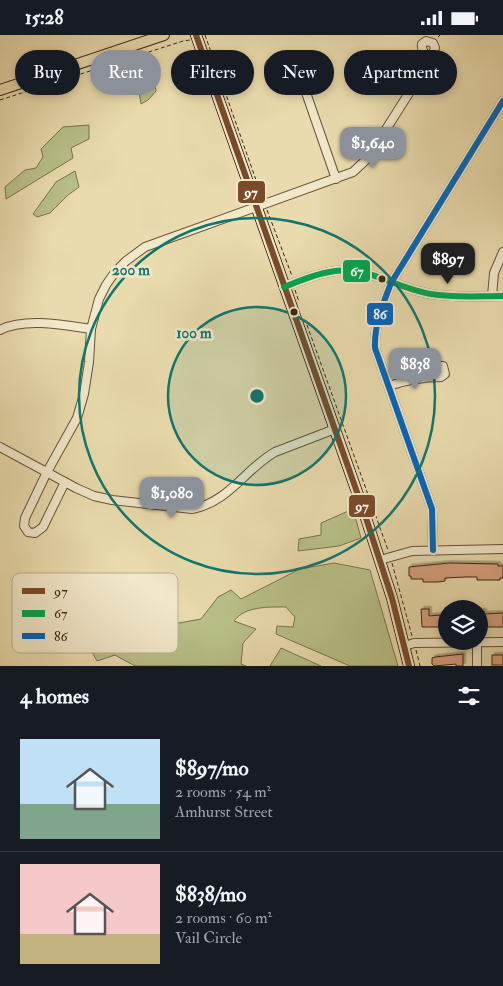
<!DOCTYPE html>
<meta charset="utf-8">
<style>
:root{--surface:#171b24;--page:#242831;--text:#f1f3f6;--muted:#9ea1a6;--line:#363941;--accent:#8c9099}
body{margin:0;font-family:"IM FELL Double Pica",serif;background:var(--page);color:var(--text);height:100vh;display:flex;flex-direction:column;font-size:19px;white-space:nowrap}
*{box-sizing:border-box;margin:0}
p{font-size:16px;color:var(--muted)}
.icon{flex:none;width:28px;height:28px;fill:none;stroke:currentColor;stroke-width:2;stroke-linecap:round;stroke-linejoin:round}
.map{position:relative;height:631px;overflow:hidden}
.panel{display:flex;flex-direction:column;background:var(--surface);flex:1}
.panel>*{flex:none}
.top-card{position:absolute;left:15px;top:15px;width:474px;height:45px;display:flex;gap:10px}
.fabs{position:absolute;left:438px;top:565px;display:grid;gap:10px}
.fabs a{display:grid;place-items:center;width:50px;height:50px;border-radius:50%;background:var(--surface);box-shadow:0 2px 8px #0003;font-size:25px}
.price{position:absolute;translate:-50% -42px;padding:0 11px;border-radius:10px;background:var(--accent);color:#fff;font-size:16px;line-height:32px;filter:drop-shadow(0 1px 2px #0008)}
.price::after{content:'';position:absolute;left:50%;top:30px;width:15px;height:11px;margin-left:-8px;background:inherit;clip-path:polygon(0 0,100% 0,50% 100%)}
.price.selected{background:#222;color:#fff}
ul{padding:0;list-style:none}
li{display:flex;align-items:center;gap:15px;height:125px;padding:0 20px}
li+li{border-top:1px solid var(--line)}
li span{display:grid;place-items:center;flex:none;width:140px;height:100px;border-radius:0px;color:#555}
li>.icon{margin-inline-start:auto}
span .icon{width:60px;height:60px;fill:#fffc;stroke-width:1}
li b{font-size:21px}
h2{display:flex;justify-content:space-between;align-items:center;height:60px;padding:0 20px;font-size:21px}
.chip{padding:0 18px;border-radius:22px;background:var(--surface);box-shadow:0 2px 8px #0003;font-size:18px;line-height:45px}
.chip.selected{background:var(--accent);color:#fff}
.status{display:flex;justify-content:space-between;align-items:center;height:35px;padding:0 25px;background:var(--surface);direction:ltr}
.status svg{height:14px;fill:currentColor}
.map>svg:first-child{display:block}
.green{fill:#b8c088;stroke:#79734e}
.building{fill:#d8a17f;stroke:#3a2614;filter:url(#shadow)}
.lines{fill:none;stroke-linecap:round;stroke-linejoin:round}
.minor-casing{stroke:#66533a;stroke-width:10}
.major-casing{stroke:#3a2614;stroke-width:12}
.path{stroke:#3a2614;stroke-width:1;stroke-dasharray:4 2.5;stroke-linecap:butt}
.minor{stroke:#f1e8ca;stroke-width:8}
.major{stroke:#e9dbad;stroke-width:10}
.bus-1-casing{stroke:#f1e8ca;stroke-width:10}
.bus-2-casing{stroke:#f1e8ca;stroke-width:10}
.bus-3-casing{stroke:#f1e8ca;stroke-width:10}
.bus-1{stroke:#7a4b2a;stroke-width:6}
.bus-2{stroke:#00a651;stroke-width:6}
.bus-3{stroke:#0065bd;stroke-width:6}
.ring{fill:none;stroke:#0f766e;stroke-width:2.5}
.bus-dot{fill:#3a2614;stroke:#f1e8ca;stroke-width:2}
.key{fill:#f1e8ca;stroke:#baae93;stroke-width:1}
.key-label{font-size:14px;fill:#3a2614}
.centre{fill:#0f766e;stroke:#f1e8ca;stroke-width:2.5}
.ring-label{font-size:15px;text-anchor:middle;font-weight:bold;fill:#0f766e;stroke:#f1e8ca;stroke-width:5;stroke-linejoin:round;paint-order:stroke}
.line-badge{stroke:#f1e8ca;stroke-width:2}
.badge-label{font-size:14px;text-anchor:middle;font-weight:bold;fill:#fff}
</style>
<div class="status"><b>15:28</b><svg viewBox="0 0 49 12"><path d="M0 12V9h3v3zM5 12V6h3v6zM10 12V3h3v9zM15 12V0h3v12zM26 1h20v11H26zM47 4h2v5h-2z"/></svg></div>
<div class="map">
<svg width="503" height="631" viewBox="0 0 503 631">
<defs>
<filter id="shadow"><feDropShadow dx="2.5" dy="-2.5" stdDeviation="0" flood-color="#0004"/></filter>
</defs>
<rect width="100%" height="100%" fill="#e9dbad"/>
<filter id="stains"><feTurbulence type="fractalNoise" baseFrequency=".004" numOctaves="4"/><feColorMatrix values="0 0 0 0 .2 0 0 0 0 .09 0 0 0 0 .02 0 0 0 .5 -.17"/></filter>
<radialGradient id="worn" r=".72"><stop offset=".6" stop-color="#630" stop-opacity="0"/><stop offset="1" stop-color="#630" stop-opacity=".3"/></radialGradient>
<!-- green -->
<g class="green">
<path d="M139 40 154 44 156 56 148 65 141 69 139 57 122 49 127 41Z"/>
<path d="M89 90V104L71 113 73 123 6 164 5 152 25 135 36 133 43 122 41 114 63 92Z"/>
<path d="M75 136 79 152 68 160 50 178 37 182 33 179 56 147Z"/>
<path d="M353 474 361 503 339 511 298 516 299 504 321 500V488Z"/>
<path d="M334 528 370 535 398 631H350L276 599 277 591 293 592 295 582 286 572C268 572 245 571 234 586L256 594 243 608 241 629 246 631H135L115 620 97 626 92 617 132 597 154 583 179 588 201 584 218 562 231 555 241 564 300 534Z"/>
<path d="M281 613 321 631H270Z"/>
</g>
<!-- building -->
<g class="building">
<path d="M449 528 498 529V531H503V543H500V545H477V542H465L445 543V546L438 547H423V544H411V541H409V532Z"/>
<path d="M421 574H429V581L440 580V592H422Z"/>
<path d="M479 576H484V579L503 578V592H479Z"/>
<path d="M463 619V631H456V629L434 631 432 629V623L435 622Z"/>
<rect x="492" y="620" width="11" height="10"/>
</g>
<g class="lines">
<defs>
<g id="minor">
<circle cx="276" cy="33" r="7"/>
<path d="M283 30 294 34 302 46 336 144"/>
<path d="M284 252C309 242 334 231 362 237 385 243 407 255 431 259 454 263 479 261 503 261"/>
<path d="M492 261 494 238 503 217"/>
<path d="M0 295C24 282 65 290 91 294"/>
<path d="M389 351C406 345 424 342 441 342L445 339 443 331H437L433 335 432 341"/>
<path d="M0 412 76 453 94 461 112 465 192 474C229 467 244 435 275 417L335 394"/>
<path d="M65 447 43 492 35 498 28 497 24 491 25 483 47 437 77 383 84 359 89 327 91 294 99 264 106 250 115 237 126 226 145 212 353 137 368 123 431 23 435 13 433 8 426 6 422 9C421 16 425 20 431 23"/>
<path d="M433 515 432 474 375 313C374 290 383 269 391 248L503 66"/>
<path d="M380 525 412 516 503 514"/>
<path d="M477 607V631"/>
<path d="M405 611 414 608 503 607"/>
</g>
<g id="major">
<path d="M196 0 364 477 392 563 409 631"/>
<path d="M0 55 164 0"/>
</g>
</defs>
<!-- minor casing -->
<use href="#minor" class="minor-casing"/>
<!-- major casing -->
<use href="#major" class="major-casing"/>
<!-- path -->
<g class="path">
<path d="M205 0 262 162"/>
<path d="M438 2 440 0"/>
<path d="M0 65 183 6 190 5"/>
<path d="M267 175 292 241"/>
<path d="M295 255 299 267"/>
<path d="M307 290 388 515"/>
<path d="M392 528 412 601"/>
<path d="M416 615 420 631"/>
</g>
<!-- minor -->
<use href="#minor" class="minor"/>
<!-- major -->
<use href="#major" class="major"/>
<defs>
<path id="bus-1" d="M196 0 364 477 392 563 409 631"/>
<path id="bus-2" d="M284 252C309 242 334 231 362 237 385 243 407 255 431 259 454 263 479 261 503 261"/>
<path id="bus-3" d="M433 515 432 474 375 313C374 290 383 269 391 248L503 66"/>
</defs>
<!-- bus-1 casing -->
<use href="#bus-1" class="bus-1-casing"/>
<!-- bus-2 casing -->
<use href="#bus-2" class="bus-2-casing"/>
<!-- bus-3 casing -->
<use href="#bus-3" class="bus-3-casing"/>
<!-- bus-1 -->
<use href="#bus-1" class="bus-1"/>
<!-- bus-2 -->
<use href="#bus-2" class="bus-2"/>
<!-- bus-3 -->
<use href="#bus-3" class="bus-3"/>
</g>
<!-- distance rings -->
<circle cx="257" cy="361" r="89" fill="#0f766e" fill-opacity=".12"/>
<g class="ring">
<circle cx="257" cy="361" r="89"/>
<circle cx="257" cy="361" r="178"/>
</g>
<!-- markers -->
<g class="bus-dot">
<circle cx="382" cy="244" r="4.5"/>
<circle cx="294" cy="277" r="4.5"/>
</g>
<!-- legend -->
<rect x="12" y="538" width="166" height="80" rx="8" class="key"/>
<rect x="22" y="553" width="23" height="6" fill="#7a4b2a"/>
<rect x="22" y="575" width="23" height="7" fill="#00a651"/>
<rect x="22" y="598" width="23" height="6" fill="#0065bd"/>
<g class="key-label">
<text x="54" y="561">97</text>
<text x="54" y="583">67</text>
<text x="54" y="606">86</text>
</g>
<circle cx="257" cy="361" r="8" class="centre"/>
<g class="ring-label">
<text x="131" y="240">200 m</text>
<text x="194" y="303">100 m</text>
</g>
<g class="line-badge">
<rect x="237" y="145" width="29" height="24" rx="5" fill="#7a4b2a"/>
<rect x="342" y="224" width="29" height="24" rx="5" fill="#00a651"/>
<rect x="366" y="267" width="28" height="24" rx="5" fill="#0065bd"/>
<rect x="348" y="459" width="28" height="24" rx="5" fill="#7a4b2a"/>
</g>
<g class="badge-label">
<text x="251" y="162">97</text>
<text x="357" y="241">67</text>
<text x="380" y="284">86</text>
<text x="362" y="476">97</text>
</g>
<rect width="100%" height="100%" filter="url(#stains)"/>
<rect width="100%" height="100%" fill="url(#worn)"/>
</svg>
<div class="fabs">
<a><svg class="icon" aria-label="layers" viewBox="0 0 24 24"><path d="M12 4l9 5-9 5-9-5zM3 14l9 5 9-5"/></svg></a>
</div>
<b class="price" style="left:373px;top:134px">$1,640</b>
<b class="price selected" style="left:448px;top:250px">$897</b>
<b class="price" style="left:415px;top:355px">$838</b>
<b class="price" style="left:172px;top:484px">$1,080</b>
<div class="top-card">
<a class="chip">Buy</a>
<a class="chip selected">Rent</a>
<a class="chip">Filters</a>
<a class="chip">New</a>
<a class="chip">Apartment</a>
</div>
</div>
<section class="panel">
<h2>4 homes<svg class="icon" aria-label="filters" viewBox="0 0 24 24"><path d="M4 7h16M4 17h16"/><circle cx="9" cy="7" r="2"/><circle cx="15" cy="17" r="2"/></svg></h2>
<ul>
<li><span style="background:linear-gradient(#bfe0f5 65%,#7fa58c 0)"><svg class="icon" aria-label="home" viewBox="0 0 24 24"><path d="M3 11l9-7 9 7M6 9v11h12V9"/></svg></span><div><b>$897/mo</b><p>2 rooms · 54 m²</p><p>Amhurst Street</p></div></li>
<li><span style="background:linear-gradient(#f6c9c9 70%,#c2b280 0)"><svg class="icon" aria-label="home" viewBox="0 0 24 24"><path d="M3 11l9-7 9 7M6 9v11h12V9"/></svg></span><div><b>$838/mo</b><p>2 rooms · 60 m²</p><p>Vail Circle</p></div></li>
</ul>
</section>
